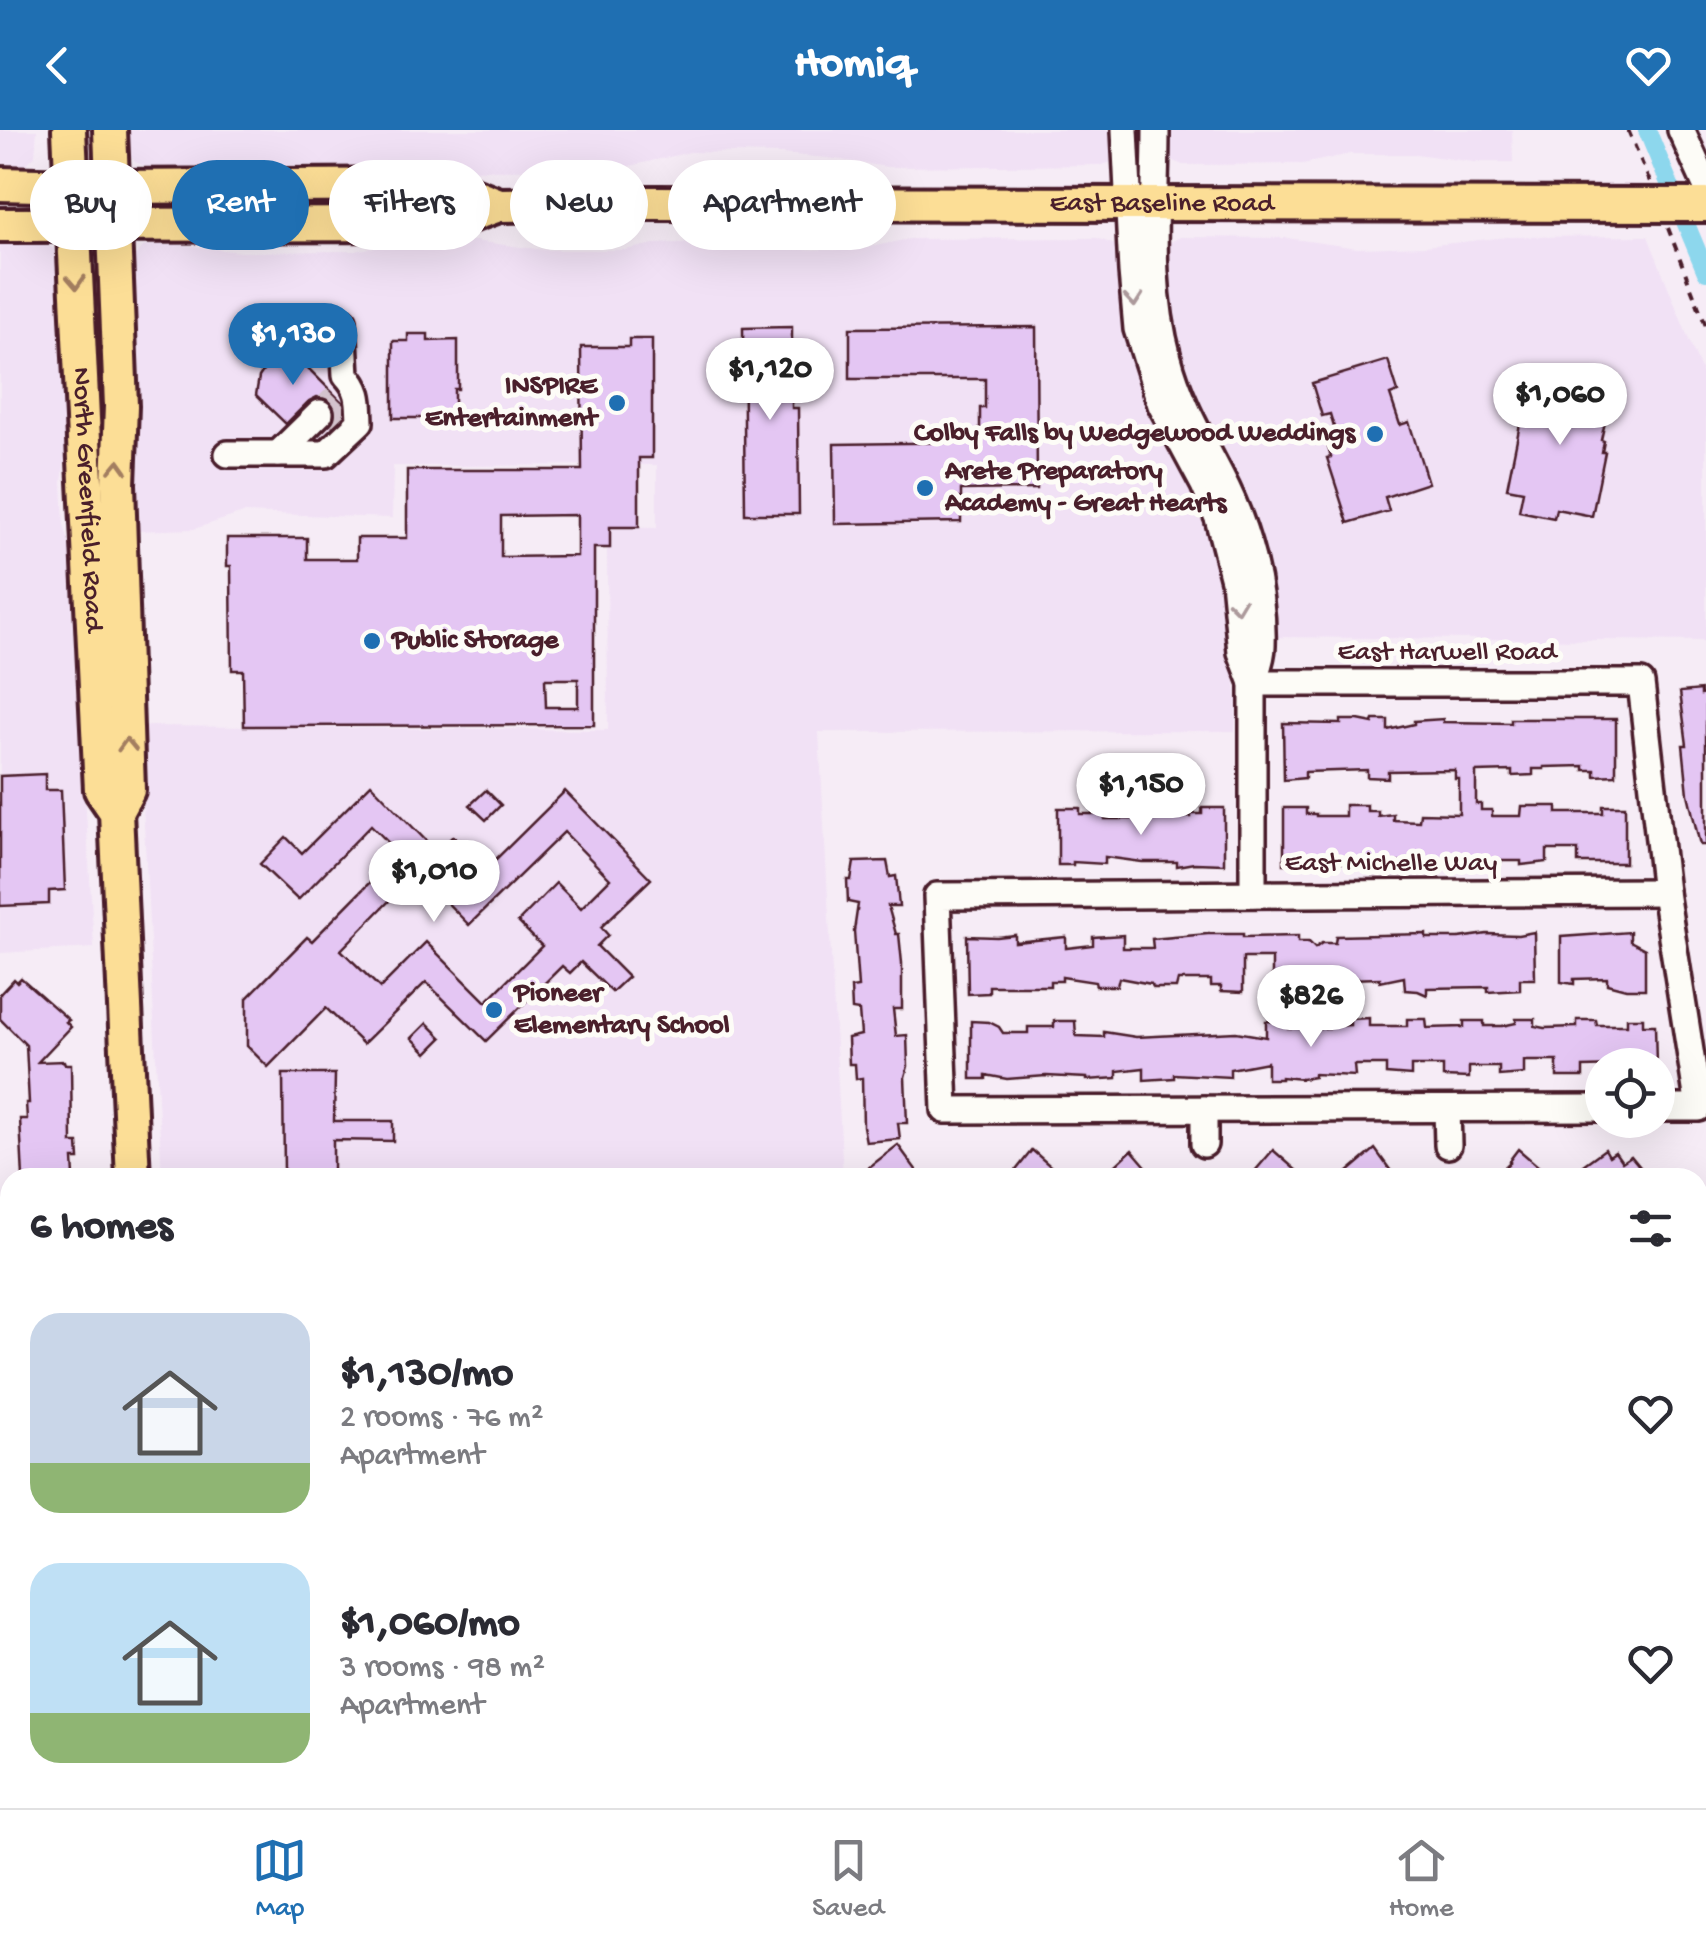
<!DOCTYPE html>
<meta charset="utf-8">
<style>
:root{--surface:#fff;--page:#f7f7f7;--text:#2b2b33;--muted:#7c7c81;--line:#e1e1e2;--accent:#1f6fb2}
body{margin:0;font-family:"Gochi Hand",sans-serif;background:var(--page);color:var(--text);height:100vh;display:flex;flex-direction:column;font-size:38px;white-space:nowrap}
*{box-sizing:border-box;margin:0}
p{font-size:32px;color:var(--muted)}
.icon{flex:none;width:55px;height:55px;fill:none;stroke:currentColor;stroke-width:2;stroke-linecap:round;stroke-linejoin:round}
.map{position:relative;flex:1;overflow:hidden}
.sheet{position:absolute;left:0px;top:1038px;width:1708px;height:642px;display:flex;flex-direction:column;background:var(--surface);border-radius:30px 30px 0 0;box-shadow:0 10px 40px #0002}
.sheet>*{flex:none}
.guide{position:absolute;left:30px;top:30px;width:1000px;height:90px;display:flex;gap:20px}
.buttons{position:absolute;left:1585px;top:918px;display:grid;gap:20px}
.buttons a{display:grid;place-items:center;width:90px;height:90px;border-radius:50%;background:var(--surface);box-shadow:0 10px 40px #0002;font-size:50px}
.price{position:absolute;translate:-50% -85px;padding:0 22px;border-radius:35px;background:#fff;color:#222;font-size:32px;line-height:65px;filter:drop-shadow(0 2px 5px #0008)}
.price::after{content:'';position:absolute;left:50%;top:60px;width:30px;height:22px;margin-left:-15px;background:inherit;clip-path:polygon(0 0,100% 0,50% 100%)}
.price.selected{background:var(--accent);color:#fff}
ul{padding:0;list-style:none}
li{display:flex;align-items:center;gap:30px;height:250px;padding:0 30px}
li span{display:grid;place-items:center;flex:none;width:280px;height:200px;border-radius:30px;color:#555}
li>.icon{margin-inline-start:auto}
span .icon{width:120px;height:120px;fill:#fffc;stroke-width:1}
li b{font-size:42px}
h2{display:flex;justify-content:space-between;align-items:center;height:120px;padding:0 30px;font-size:42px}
.chip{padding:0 35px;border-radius:45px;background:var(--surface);box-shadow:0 10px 40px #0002;font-size:35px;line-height:90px}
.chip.selected{background:var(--accent);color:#fff}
header{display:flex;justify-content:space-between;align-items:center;height:130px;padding:0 30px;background:var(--accent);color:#fff;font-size:45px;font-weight:700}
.dock{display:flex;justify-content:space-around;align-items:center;height:140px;border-top:2px solid var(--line);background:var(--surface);font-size:28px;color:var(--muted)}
.dock a{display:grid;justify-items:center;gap:5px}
.dock .selected{color:var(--accent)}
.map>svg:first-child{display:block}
.built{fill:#f1e1f5}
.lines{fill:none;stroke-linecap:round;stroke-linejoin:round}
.canal{stroke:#8dd7ed;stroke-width:18}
.building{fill:#e4c6f3;stroke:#4a1f2b;stroke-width:2.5;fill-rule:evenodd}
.minor-tunnel{stroke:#d4c3cd;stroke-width:25;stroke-dasharray:25 12;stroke-linecap:butt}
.minor-casing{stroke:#4a1f2b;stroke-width:32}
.major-casing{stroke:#4a1f2b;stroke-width:40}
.path{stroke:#4a1f2b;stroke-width:4;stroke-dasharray:8 8;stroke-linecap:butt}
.minor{stroke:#fdfcf7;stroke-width:25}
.major{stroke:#fcde96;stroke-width:32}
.oneway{stroke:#a37e60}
.oneway2{stroke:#ac999b}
.poi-dot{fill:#1f6fb2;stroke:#fdfcf7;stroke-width:4}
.labels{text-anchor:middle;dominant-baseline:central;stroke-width:10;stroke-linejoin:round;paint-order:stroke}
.street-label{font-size:28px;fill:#4a1f2b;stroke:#fdfcf7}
.poi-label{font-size:28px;font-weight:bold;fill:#4a1f2b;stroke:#fdfcf7;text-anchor:start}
</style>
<header><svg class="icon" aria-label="back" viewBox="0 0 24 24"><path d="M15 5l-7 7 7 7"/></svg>Homiq<svg class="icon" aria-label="heart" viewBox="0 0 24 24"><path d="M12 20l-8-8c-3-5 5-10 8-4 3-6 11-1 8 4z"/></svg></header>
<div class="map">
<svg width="1706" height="1678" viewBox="0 0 1706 1678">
<rect width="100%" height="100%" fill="#f6ecf6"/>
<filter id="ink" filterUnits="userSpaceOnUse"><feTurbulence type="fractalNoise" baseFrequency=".01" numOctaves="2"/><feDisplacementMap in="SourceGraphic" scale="20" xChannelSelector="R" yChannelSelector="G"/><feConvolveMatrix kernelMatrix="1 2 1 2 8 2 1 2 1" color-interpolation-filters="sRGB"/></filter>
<g filter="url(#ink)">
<!-- built -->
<g class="built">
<path d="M0 0H37L35 26 25 35H0Z"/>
<path d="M127 0H1116L1115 24 1109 33 1101 35 887 37 829 28 780 24 690 22 613 40 160 39 147 37 135 32 130 25Z"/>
<path d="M1165 0H1512L1513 32H1474L1416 24H1350L1303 34 1183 35 1173 31 1168 25Z"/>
<path d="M1648 106 1706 253V511L1266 507 1175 237 1162 121 1167 114 1180 107 1287 108 1357 118 1426 116 1507 107Z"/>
<path d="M1097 108 1115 115 1120 125 1221 429 1237 572 1235 601 819 602 843 1047H162L139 596 608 600 607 418 610 417V397L657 398V335L393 336 392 388 243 383 194 399 135 401 132 359 140 283 132 137 134 127 143 117 159 112 240 122 355 121 406 111H475L544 120H625L654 114 719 111 774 119 856 120 909 109Z"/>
<path d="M0 113 44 114 54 119 62 133 70 288 62 352 64 395 78 445 81 596 94 818 0 823Z"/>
</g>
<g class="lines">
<!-- canal -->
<path class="canal" d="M1647 0 1706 142"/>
</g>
<!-- building -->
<g class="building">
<path d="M792 197V278H798L799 384H745L743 198Z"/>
<path d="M1036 197 1037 359 961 360V392L835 394 834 314 980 312V278H985V249H850V198Z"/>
<path d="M408 204H428V211L458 210V259H454V288H393V211H408Z"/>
<path d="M629 209H652V328H639V397H610V418H594V595L244 596 243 540H232L231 436H227V408H307V429H357V408H407V340H582L581 217H629ZM577 385V426L501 427V386ZM545 549H578V577H546Z"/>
<path d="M295 225 343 273V285L333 295 335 278 325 268 317 267 309 271 286 294 256 265 259 247 267 235 278 227Z"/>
<path d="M1388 230 1398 262 1390 265 1400 295 1409 292 1428 353 1385 367 1389 381 1348 393 1327 328 1331 327 1328 317 1339 314 1330 284 1322 286 1312 253Z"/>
<path d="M1534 244 1612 260 1601 310 1604 311 1602 322H1605L1592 386 1556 379 1554 388 1519 381 1523 361 1507 358 1520 294H1524Z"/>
<path d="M1701 560V565L1706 564V715H1700L1688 664 1683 615H1687L1680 562Z"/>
<path d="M1443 589V592L1511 593V589H1616V645L1595 646V640H1584V636L1544 637V639H1533V645L1512 646V641L1476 642V674H1481V680H1492V686H1521L1522 676H1557V683H1603V676H1625V733H1578V720H1547V732L1521 735V731H1489L1474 728V732H1448V734L1376 732 1360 729V732L1284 734V678H1306V684H1316V686H1345V675H1367V681H1378V686L1393 684V690L1419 691 1420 683 1459 684V649H1455V640L1388 641V648L1367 647V640L1305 642V648L1284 650 1283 593 1341 594V590H1358L1373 593 1374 590H1388V600L1414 594V591Z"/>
<path d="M45 644V660H61L65 760 49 761V774L0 776V646Z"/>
<path d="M371 654 437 722 453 706 486 739 565 661 651 749 601 797 608 805 597 816 628 847 612 862 581 832 570 843 562 836 486 911 426 852 363 914 326 878 268 937 247 916V868L307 807 312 811 371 751 390 770 341 820 380 858 426 812 486 872 542 816 518 792 556 753 581 778 610 749 564 702 469 795 371 695 298 770 260 734 286 707 302 723Z"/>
<path d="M486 660 501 675 486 690 470 675Z"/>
<path d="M1058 678H1080V684H1105V689H1131L1132 681H1155V687H1191V684H1202V678H1224V734L1194 733 1177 736V732H1142L1105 727V734L1073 732V735H1058Z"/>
<path d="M887 731 890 747 896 746 899 776H888L896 804H899L902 833V879H893L896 906 907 905 908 936 905 947 907 993H898L900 1009 866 1012 863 996 862 948 856 949 855 934H849L848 908 861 905 859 881 852 880 851 858 858 857 854 801 858 774 848 772 847 750H851L854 732Z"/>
<path d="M1534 802 1535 849H1520V860L1488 862V857L1427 858V865L1418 861 1405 860 1404 847 1380 852V848L1312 850 1297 852 1296 857H1275V851H1272V828H1243V862L1221 861V856H1211V850H1178L1176 858H1154L1151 854 1119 848 1117 856H1096L1095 852 1062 847V851H1050V856H989V863L968 864 967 806 997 807 1015 805V812L1066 807V818L1093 815V807L1123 805V818H1153L1152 809 1208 804H1243V807L1298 806V812H1309L1315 818 1322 813H1335L1336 806 1426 804V808H1459L1487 804 1518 805Z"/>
<path d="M1630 802V811L1645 819V859H1626L1607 854V848L1574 849V854L1561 852V807Z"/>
<path d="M21 848 69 890 66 892 71 897 38 932 64 931 65 934H71L72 1013H78L79 1029H73L74 1046 23 1048 20 989H27L26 973H29L26 915 0 889V864L14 849 17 852Z"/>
<path d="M1369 888V896H1407V889H1426L1427 898 1464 897V891H1484V896H1502L1516 893V889H1535V896L1545 898 1577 897V890H1596L1597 895H1627V888H1643V895H1655L1656 935 1583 937V947H1557V931H1524V944L1499 946V937H1469V948L1443 947V936H1411V946L1386 944V935H1354L1355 946 1314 944V947L1302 949 1281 947V949H1267V932L1230 939V947L1174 944V948L1144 950V938L1117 941V948L1087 950V948L1046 946 1007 949 986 945V949H971V891L989 892 999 897 1003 903H1028V897H1054V891H1075L1076 906 1104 907V902L1136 907 1236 902 1266 907V891L1288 892V898H1330V896L1350 895V889Z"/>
<path d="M427 893 442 908 427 923 412 908Z"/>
<path d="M283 944H335L334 991H393V1011L333 1010V1045H284Z"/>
<path d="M898 1015 922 1048H855Z"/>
<path d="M1375 1019 1396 1048H1341Z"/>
<path d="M1518 1019 1552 1048H1493L1510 1032 1509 1031Z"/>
<path d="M1605 1019 1609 1026 1615 1022 1622 1032 1631 1026 1649 1048H1565Z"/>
<path d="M1032 1020 1064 1048H1010Z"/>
<path d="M1132 1020 1156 1048H1102Z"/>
<path d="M1273 1020 1305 1048H1249Z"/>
</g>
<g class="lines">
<!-- minor-tunnel -->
<g class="minor-tunnel">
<path d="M320 283 336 267"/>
<path d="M334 297 350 281"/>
</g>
<defs>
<g id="minor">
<path d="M1125 0 1132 142 1137 199 1161 275 1204 355 1218 388 1234 450 1241 522 1253 553"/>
<path d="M1156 0C1156 78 1147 152 1168 228 1179 271 1201 308 1221 347 1247 397 1264 459 1262 516 1262 529 1256 542 1253 553V764"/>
<path d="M1681 0 1706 55"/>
<path d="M228 324H326L360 292C359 272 361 261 346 245L343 191"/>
<path d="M278 324 320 283"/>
<path d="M1253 553H1641L1665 762 1699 978H1658"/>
<path d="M1602 978 945 980 937 766 1665 762"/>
<path d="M1204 979V1014"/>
<path d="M1447 979 1448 1015"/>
<path d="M0 1268 10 1480"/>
<path d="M0 1543 10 1542"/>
<path d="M1698 1668 1706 1667"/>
<path d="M137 1670 161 1678"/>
<path d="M1655 1670V1678"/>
<path d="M12 1678 25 1673 76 1670"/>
<path d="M237 1678 562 1673 862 1675 1453 1670"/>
</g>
<g id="major">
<path id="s1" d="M69 0 101 660 116 682 133 1048"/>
<path d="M110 0 121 276 118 354 128 660 116 682"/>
<path d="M0 54 112 57 448 55 499 75"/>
<path id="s2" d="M0 95 446 94 499 75 646 73 1706 75"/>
<path d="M164 1670V1678"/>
</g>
</defs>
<!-- minor casing -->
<use href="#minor" class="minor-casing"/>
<!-- major casing -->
<use href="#major" class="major-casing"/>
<!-- path -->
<g class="path">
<path d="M1628 0 1650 52"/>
<path d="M1668 98 1706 196"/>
</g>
<!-- minor -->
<use href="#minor" class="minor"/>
<!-- major -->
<use href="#major" class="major"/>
</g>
<!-- one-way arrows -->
<defs><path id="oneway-chevron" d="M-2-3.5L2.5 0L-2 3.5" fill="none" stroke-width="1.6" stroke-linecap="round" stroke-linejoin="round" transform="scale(2.5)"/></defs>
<g class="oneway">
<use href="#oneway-chevron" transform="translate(76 152) rotate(87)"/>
<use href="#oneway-chevron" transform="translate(118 337) rotate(-88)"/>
<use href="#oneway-chevron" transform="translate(127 615) rotate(-92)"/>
</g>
<g class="oneway2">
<use href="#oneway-chevron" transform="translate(1134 170) rotate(85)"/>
<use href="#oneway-chevron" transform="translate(1237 476) rotate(83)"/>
</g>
</g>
<!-- markers -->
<g class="poi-dot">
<circle cx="617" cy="273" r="10"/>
<circle cx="1375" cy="304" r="10"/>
<circle cx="925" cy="358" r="10"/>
<circle cx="372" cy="511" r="10"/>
<circle cx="494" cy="880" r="10"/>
</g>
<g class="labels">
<!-- street labels -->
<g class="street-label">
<text stroke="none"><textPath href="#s2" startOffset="1165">East Baseline Road</textPath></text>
<text stroke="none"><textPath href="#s1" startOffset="370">North Greenfield Road</textPath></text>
<text x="1447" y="523">East Harwell Road</text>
<text x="1391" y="734">East Michelle Way</text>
</g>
<!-- poi labels -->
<g class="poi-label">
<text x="597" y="257" text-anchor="end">INSPIRE<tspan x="597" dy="32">Entertainment</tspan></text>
<text x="1355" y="304" text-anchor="end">Colby Falls by Wedgewood Weddings</text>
<text x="945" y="342">Arete Preparatory<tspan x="945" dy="32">Academy - Great Hearts</tspan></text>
<text x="392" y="511">Public Storage</text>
<text x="514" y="864">Pioneer<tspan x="514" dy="32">Elementary School</tspan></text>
</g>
</g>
</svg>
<div class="buttons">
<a><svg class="icon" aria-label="locate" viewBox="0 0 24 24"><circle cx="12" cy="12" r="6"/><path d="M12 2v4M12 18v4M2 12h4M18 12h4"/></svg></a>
</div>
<b class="price selected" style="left:293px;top:258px">$1,130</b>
<b class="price" style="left:770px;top:293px">$1,120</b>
<b class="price" style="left:1560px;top:318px">$1,060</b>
<b class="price" style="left:1141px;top:708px">$1,150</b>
<b class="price" style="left:434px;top:795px">$1,010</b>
<b class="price" style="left:1311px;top:920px">$826</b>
<div class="guide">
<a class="chip">Buy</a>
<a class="chip selected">Rent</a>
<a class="chip">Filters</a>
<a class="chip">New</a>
<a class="chip">Apartment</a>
</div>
<section class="sheet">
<h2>6 homes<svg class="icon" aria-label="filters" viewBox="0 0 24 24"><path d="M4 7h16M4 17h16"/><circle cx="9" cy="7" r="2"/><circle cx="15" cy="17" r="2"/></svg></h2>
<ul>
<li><span style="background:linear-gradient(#c9d6e8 75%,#8fb573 0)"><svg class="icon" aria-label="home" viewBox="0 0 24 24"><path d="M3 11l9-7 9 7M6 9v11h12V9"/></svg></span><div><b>$1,130/mo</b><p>2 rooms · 76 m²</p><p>Apartment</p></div><svg class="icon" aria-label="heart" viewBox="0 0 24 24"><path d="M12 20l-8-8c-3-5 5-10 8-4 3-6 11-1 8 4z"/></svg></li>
<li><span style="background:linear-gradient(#bfe0f5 75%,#8fb573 0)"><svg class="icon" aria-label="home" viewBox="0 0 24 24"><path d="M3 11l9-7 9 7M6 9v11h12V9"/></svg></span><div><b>$1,060/mo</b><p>3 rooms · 98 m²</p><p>Apartment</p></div><svg class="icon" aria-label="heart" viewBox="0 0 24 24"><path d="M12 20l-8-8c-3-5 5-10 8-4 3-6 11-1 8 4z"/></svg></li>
</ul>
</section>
</div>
<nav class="dock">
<a class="selected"><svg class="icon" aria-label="map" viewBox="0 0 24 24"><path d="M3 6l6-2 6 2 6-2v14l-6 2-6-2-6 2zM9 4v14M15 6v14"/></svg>Map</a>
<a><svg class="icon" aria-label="saved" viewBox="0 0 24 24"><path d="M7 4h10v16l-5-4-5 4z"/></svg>Saved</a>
<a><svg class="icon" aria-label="home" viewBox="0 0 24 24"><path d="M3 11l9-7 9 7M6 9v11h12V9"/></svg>Home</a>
</nav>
